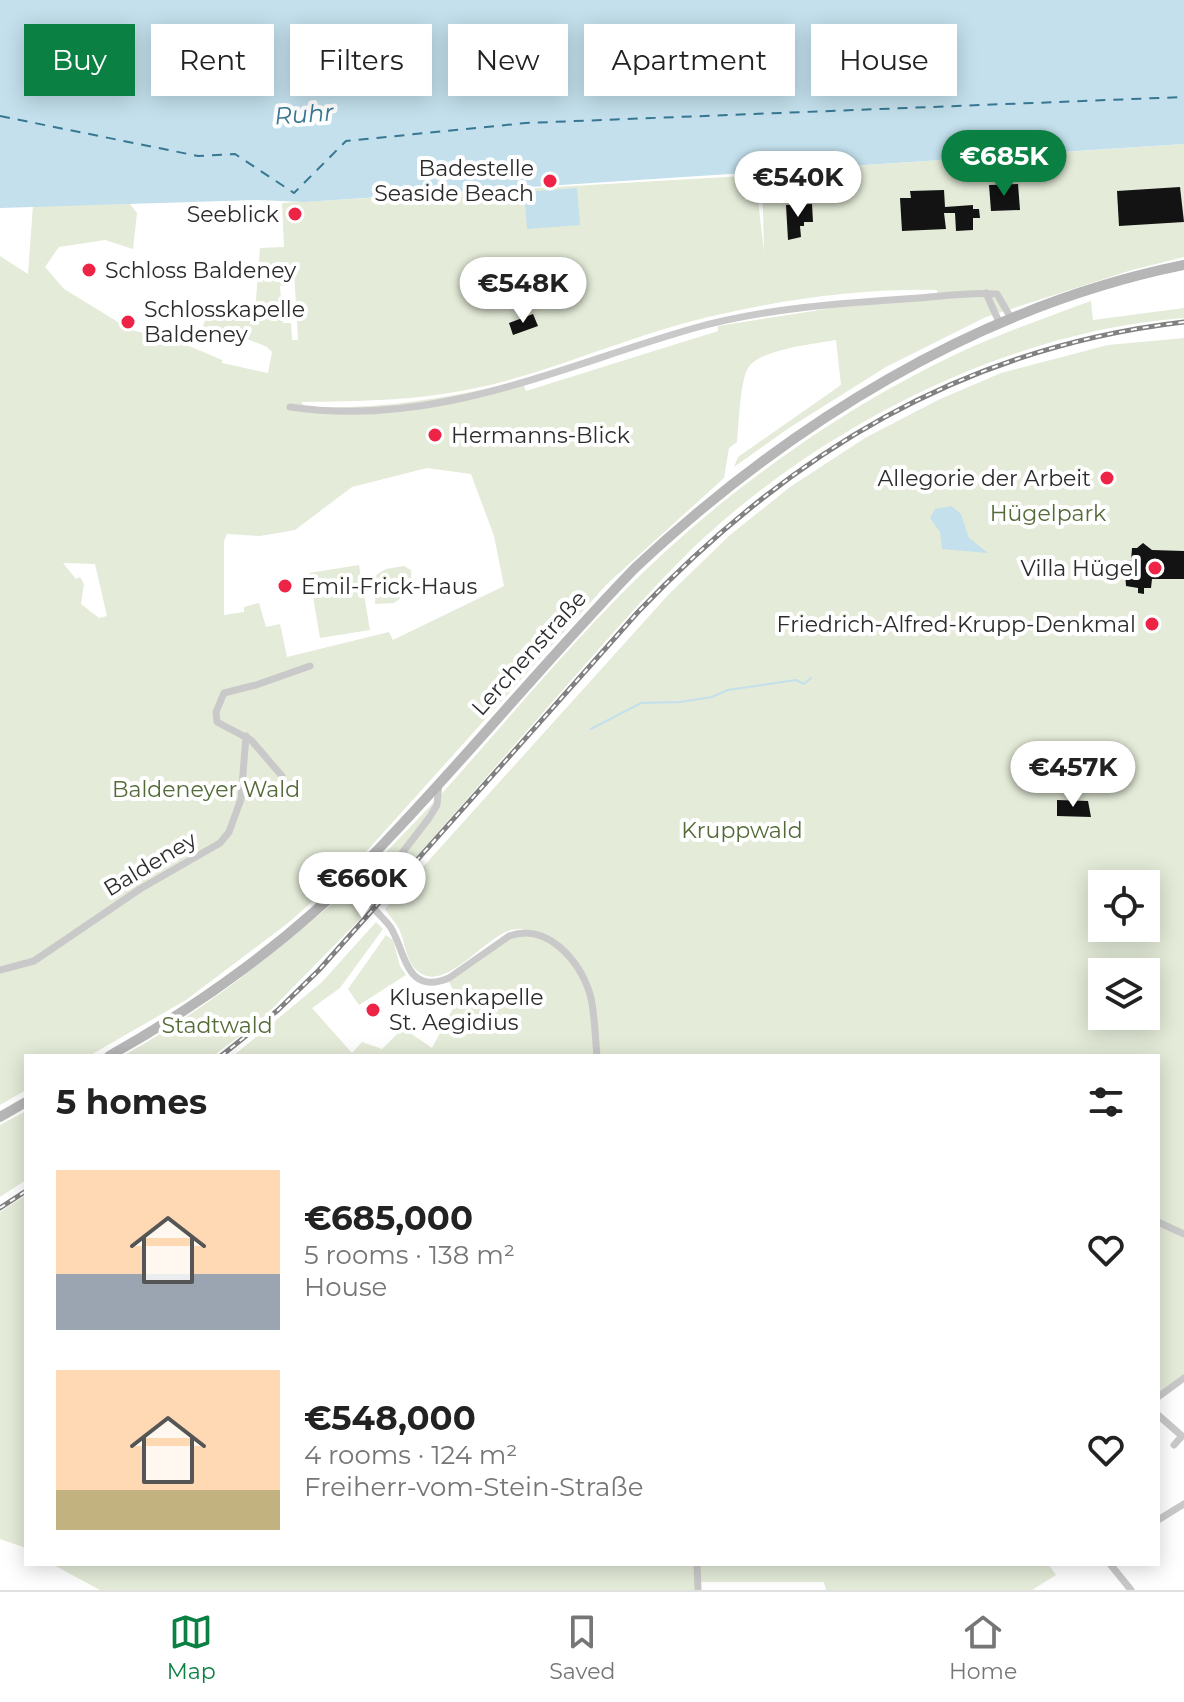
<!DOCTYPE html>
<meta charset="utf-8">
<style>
:root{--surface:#fff;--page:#f2f2f2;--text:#222;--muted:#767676;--line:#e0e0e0;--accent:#0b8043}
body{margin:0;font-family:Montserrat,sans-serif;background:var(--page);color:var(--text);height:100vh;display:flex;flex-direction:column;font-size:30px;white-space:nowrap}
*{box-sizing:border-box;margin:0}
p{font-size:26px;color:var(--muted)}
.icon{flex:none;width:44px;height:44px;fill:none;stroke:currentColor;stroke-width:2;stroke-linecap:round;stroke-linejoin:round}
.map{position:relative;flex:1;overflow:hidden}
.side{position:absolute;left:24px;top:1054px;width:1136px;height:512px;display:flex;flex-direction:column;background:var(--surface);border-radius:0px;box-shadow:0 4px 20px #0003}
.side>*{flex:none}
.hud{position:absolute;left:24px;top:24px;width:1136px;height:72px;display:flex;gap:16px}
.fabs{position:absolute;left:1088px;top:870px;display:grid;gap:16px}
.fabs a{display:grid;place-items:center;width:72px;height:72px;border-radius:0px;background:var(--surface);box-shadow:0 4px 20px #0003;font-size:40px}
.price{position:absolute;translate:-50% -68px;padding:0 18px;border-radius:28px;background:#fff;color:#222;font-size:26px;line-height:52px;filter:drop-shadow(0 2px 4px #0008)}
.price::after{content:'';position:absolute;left:50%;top:48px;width:24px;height:18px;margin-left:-12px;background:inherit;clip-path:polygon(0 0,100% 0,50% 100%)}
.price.active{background:var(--accent);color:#fff}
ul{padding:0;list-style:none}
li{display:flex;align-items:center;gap:24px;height:200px;padding:0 32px}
li span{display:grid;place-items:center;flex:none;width:224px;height:160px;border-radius:0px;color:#555}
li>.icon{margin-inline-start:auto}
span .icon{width:96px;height:96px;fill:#fffc;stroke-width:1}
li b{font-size:34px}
h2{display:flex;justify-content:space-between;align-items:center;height:96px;padding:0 32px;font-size:34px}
.pill{padding:0 28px;border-radius:0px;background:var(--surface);box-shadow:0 4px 20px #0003;font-size:28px;line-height:72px}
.pill.active{background:var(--accent);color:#fff}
.menu{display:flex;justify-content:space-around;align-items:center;height:112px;border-top:2px solid var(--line);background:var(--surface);font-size:22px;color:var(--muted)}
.menu a{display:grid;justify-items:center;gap:4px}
.menu .active{color:var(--accent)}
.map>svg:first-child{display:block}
.green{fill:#e4ebd8;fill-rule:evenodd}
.water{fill:#c3e0ec}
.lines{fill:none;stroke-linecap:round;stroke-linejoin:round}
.stream{stroke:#c3e0ec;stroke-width:2}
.ferry{stroke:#377792;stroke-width:2;stroke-dasharray:10 8;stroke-linecap:butt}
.building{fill:#131313}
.street{stroke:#c9c9c9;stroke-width:7}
.secondary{stroke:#b6b6b6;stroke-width:10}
.rail-casing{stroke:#818181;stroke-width:5}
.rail{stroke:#fff;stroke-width:2;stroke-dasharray:6;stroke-linecap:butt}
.poi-dot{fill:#ee2446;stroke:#fff;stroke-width:3}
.labels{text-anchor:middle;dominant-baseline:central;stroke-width:8;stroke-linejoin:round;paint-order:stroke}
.poi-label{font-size:22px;fill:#2c2c2c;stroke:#fff;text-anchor:end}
.park-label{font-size:22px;fill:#546a38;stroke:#fff}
.street-label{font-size:22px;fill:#2c2c2c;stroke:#fff}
.water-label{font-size:24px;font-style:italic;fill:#377792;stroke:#fff}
</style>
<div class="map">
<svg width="1184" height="1590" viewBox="0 0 1184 1590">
<rect width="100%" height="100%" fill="#fff"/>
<!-- green -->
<g class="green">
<path d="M1184 144V257L1132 270 986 317 886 367 789 428 734 467 738 457 841 385 836 340C815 344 760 349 748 368 740 381 739 425 737 442L729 448 724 478 607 584 356 863 288 923 186 1000 89 1056H26V1090L0 1105V256L28 274 33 205 130 204 137 213 133 249 105 240 59 247 45 267 64 289 131 330 175 340 222 360V363L268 373 272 352 267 347 231 332 228 338 210 333 203 326 207 315 242 321 255 312 260 248 284 247 282 203 743 176 745 200H758L764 252 762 172ZM294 271 298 339V340H292L291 323H283L280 286 284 285V273ZM937 290 938 299 839 307 718 326V331L526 391 522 381C448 398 379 410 303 407L302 402C361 401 417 401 476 388 547 373 615 342 685 323 765 302 854 288 937 290ZM427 468 471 474 494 536 504 586 393 640 389 632 287 657 280 624 266 627 259 603 244 607V612L224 615V541L227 534 260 536 295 530 352 487ZM63 563 95 564 107 616 99 618 81 604 84 584 80 577 76 579Z"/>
<path d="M1091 301 1093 320 1184 308V318C1007 331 820 427 693 548 644 596 599 649 554 700 495 767 436 834 378 901L358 882C389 848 423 815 453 781 531 693 605 602 694 526 776 456 869 394 967 349 1008 331 1050 316 1091 301Z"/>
<path d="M1184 338V1374L1158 1393V1056H599C597 1037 598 1014 592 995 582 965 544 919 508 931 485 939 449 986 424 975 405 966 407 946 399 929 395 922 389 915 385 909L669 594 730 535 790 487 865 438 938 400 1001 373 1108 345ZM1102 884H1146V928H1102ZM1102 972H1146V1016H1102Z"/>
<path d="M359 565 370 630 320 638 309 573Z"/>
<path d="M404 566 411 570 412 589 394 603 375 604 376 575 386 569Z"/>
<path d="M347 891 367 912 261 1020 213 1056H123C205 1010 276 952 347 891Z"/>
<path d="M376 922 383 929 340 988 312 1008 352 1053 362 1042 382 1049 403 1028 432 1048 458 999 449 982C469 968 493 943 516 936 549 926 578 967 587 994 593 1013 592 1036 594 1056H233L322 982Z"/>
<path d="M386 935 393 940 400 966 406 975 359 1005 348 989Z"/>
<path d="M26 1111V1180L0 1197V1125Z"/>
<path d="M26 1195V1548L0 1539V1212Z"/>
<path d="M52 1564H697V1590H100Z"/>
<path d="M698 1564H1048L1056 1575 1032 1590H826L824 1582H699Z"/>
</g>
<!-- water -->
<g class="water">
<path d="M0 0H1184V144L304 202 257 200 0 208Z"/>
<path d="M577 188 580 225 527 229 524 192Z"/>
<path d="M951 506 961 514 969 538 988 553 942 549 940 532 930 518 935 509Z"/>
</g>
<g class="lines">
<!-- stream -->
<path class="stream" d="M591 729 641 703 680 702 712 697 728 690 796 680 804 684 811 678"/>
<!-- ferry -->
<path class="ferry" d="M0 116 198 156 235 154 294 193 346 141 526 123 1184 97"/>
</g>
<!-- building -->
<g class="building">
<path d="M1018 184 1020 210 991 211 989 185Z"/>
<path d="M1180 187 1184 222 1119 226 1117 191Z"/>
<path d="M944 190 945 207 973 205V209H979L980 218H973V230L956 231 955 213H944L946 229 902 231 900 198H911L910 191Z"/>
<path d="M812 204 813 222H804V226H800L801 237 788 240 786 205Z"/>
<path d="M533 314 538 326 513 335 509 323Z"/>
<path d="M1143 543 1152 550 1184 551V579H1152L1151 588H1144V594L1138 593V588L1126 586 1125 572 1127 560 1131 561 1132 548H1137Z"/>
<path d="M1057 800 1088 801 1091 817 1057 816Z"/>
</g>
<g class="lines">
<!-- street -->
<g class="street">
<path d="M986 293 1000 324"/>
<path d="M290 407C434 428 556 368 691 329 765 308 842 303 919 298 945 296 971 292 997 294L1011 318"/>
<path d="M282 776 251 740 217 722 216 712 224 693 256 685 310 666"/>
<path d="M439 783 437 805 429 818 373 891 369 898C372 911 384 917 391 928 406 953 406 996 449 978L509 936C547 922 579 960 590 994 595 1013 595 1036 597 1056"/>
<path d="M0 970 34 961 140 889 220 843 229 832 241 799 246 736"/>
<path d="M1158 1222 1184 1234"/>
<path d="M1158 1397 1184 1378"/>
<path d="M1158 1415 1182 1436 1174 1445"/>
<path d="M1158 1520 1184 1504"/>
<path d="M697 1564 698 1590"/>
<path d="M1110 1564 1131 1590"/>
</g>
<!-- secondary -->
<g class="secondary">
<path d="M109 1056C200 1005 292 939 365 863 458 768 542 664 635 568 788 425 976 307 1184 265"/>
<path d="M0 1117 26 1102"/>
</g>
<defs>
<g id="rail">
<path d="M221 1056 278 1010 319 970 638 612C790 453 962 348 1184 322"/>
<path d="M0 1208 26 1191"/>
</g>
</defs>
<!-- rail casing -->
<use href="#rail" class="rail-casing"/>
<!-- rail -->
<use href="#rail" class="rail"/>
</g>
<!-- markers -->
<g class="poi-dot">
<circle cx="550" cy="181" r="8"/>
<circle cx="295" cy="214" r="8"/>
<circle cx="89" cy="270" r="8"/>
<circle cx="128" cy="322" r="8"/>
<circle cx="435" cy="435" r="8"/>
<circle cx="1107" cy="478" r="8"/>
<circle cx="1155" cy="568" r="8"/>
<circle cx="285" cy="586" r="8"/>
<circle cx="1152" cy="624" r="8"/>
<circle cx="373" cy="1010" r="8"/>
</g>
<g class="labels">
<!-- poi labels -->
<g class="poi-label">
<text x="534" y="168">Badestelle<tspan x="534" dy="25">Seaside Beach</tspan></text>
<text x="279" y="214">Seeblick</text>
<text x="105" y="270" text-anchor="start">Schloss Baldeney</text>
<text x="144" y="309" text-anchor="start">Schlosskapelle<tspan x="144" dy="25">Baldeney</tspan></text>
<text x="451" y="435" text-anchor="start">Hermanns-Blick</text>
<text x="1091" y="478">Allegorie der Arbeit</text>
<text x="1139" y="568">Villa Hügel</text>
<text x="301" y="586" text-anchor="start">Emil-Frick-Haus</text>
<text x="1136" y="624">Friedrich-Alfred-Krupp-Denkmal</text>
<text x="389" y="997" text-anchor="start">Klusenkapelle<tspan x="389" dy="25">St. Aegidius</tspan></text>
</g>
<!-- park labels -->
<g class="park-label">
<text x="1048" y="513">Hügelpark</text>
<text x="206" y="789">Baldeneyer Wald</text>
<text x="742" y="830">Kruppwald</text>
<text x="217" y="1025">Stadtwald</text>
</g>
<!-- street labels -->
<g class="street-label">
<text transform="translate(529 653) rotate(-48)">Lerchenstraße</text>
<text transform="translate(150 864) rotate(-31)">Baldeney</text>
</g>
<!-- water labels -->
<g class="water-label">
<text transform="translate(304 114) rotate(-4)">Ruhr</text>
</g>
</g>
</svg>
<div class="fabs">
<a><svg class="icon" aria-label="locate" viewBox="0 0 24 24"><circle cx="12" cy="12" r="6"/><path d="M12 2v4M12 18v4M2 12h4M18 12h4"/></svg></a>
<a><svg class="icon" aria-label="layers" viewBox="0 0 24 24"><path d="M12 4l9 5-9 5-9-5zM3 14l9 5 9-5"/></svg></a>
</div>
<b class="price active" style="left:1004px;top:198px">€685K</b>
<b class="price" style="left:798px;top:219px">€540K</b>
<b class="price" style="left:523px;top:325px">€548K</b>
<b class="price" style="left:1073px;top:809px">€457K</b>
<b class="price" style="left:362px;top:920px">€660K</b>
<div class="hud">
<a class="pill active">Buy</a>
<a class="pill">Rent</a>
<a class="pill">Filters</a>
<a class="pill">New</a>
<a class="pill">Apartment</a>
<a class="pill">House</a>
</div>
<section class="side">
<h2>5 homes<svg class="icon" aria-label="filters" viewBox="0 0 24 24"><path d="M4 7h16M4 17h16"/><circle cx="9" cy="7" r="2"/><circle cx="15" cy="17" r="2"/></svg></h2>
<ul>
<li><span style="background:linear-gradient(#ffd9b3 65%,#9aa5b1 0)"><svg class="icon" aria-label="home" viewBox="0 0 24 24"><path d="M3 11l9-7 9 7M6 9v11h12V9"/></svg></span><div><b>€685,000</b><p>5 rooms · 138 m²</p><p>House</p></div><svg class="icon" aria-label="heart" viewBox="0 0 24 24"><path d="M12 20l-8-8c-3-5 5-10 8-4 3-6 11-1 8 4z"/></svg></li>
<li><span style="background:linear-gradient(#ffd9b3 75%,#c2b280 0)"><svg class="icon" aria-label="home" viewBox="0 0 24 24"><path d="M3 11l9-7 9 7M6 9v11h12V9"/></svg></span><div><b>€548,000</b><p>4 rooms · 124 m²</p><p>Freiherr-vom-Stein-Straße</p></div><svg class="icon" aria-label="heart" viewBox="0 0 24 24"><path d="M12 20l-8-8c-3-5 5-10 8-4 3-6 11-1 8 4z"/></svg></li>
</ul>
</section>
</div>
<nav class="menu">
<a class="active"><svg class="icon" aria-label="map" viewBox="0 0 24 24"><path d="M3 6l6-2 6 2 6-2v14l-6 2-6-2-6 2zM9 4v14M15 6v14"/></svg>Map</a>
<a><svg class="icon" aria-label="saved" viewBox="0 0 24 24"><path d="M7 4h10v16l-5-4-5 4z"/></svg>Saved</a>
<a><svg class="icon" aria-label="home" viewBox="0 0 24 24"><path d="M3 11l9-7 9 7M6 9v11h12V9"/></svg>Home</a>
</nav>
